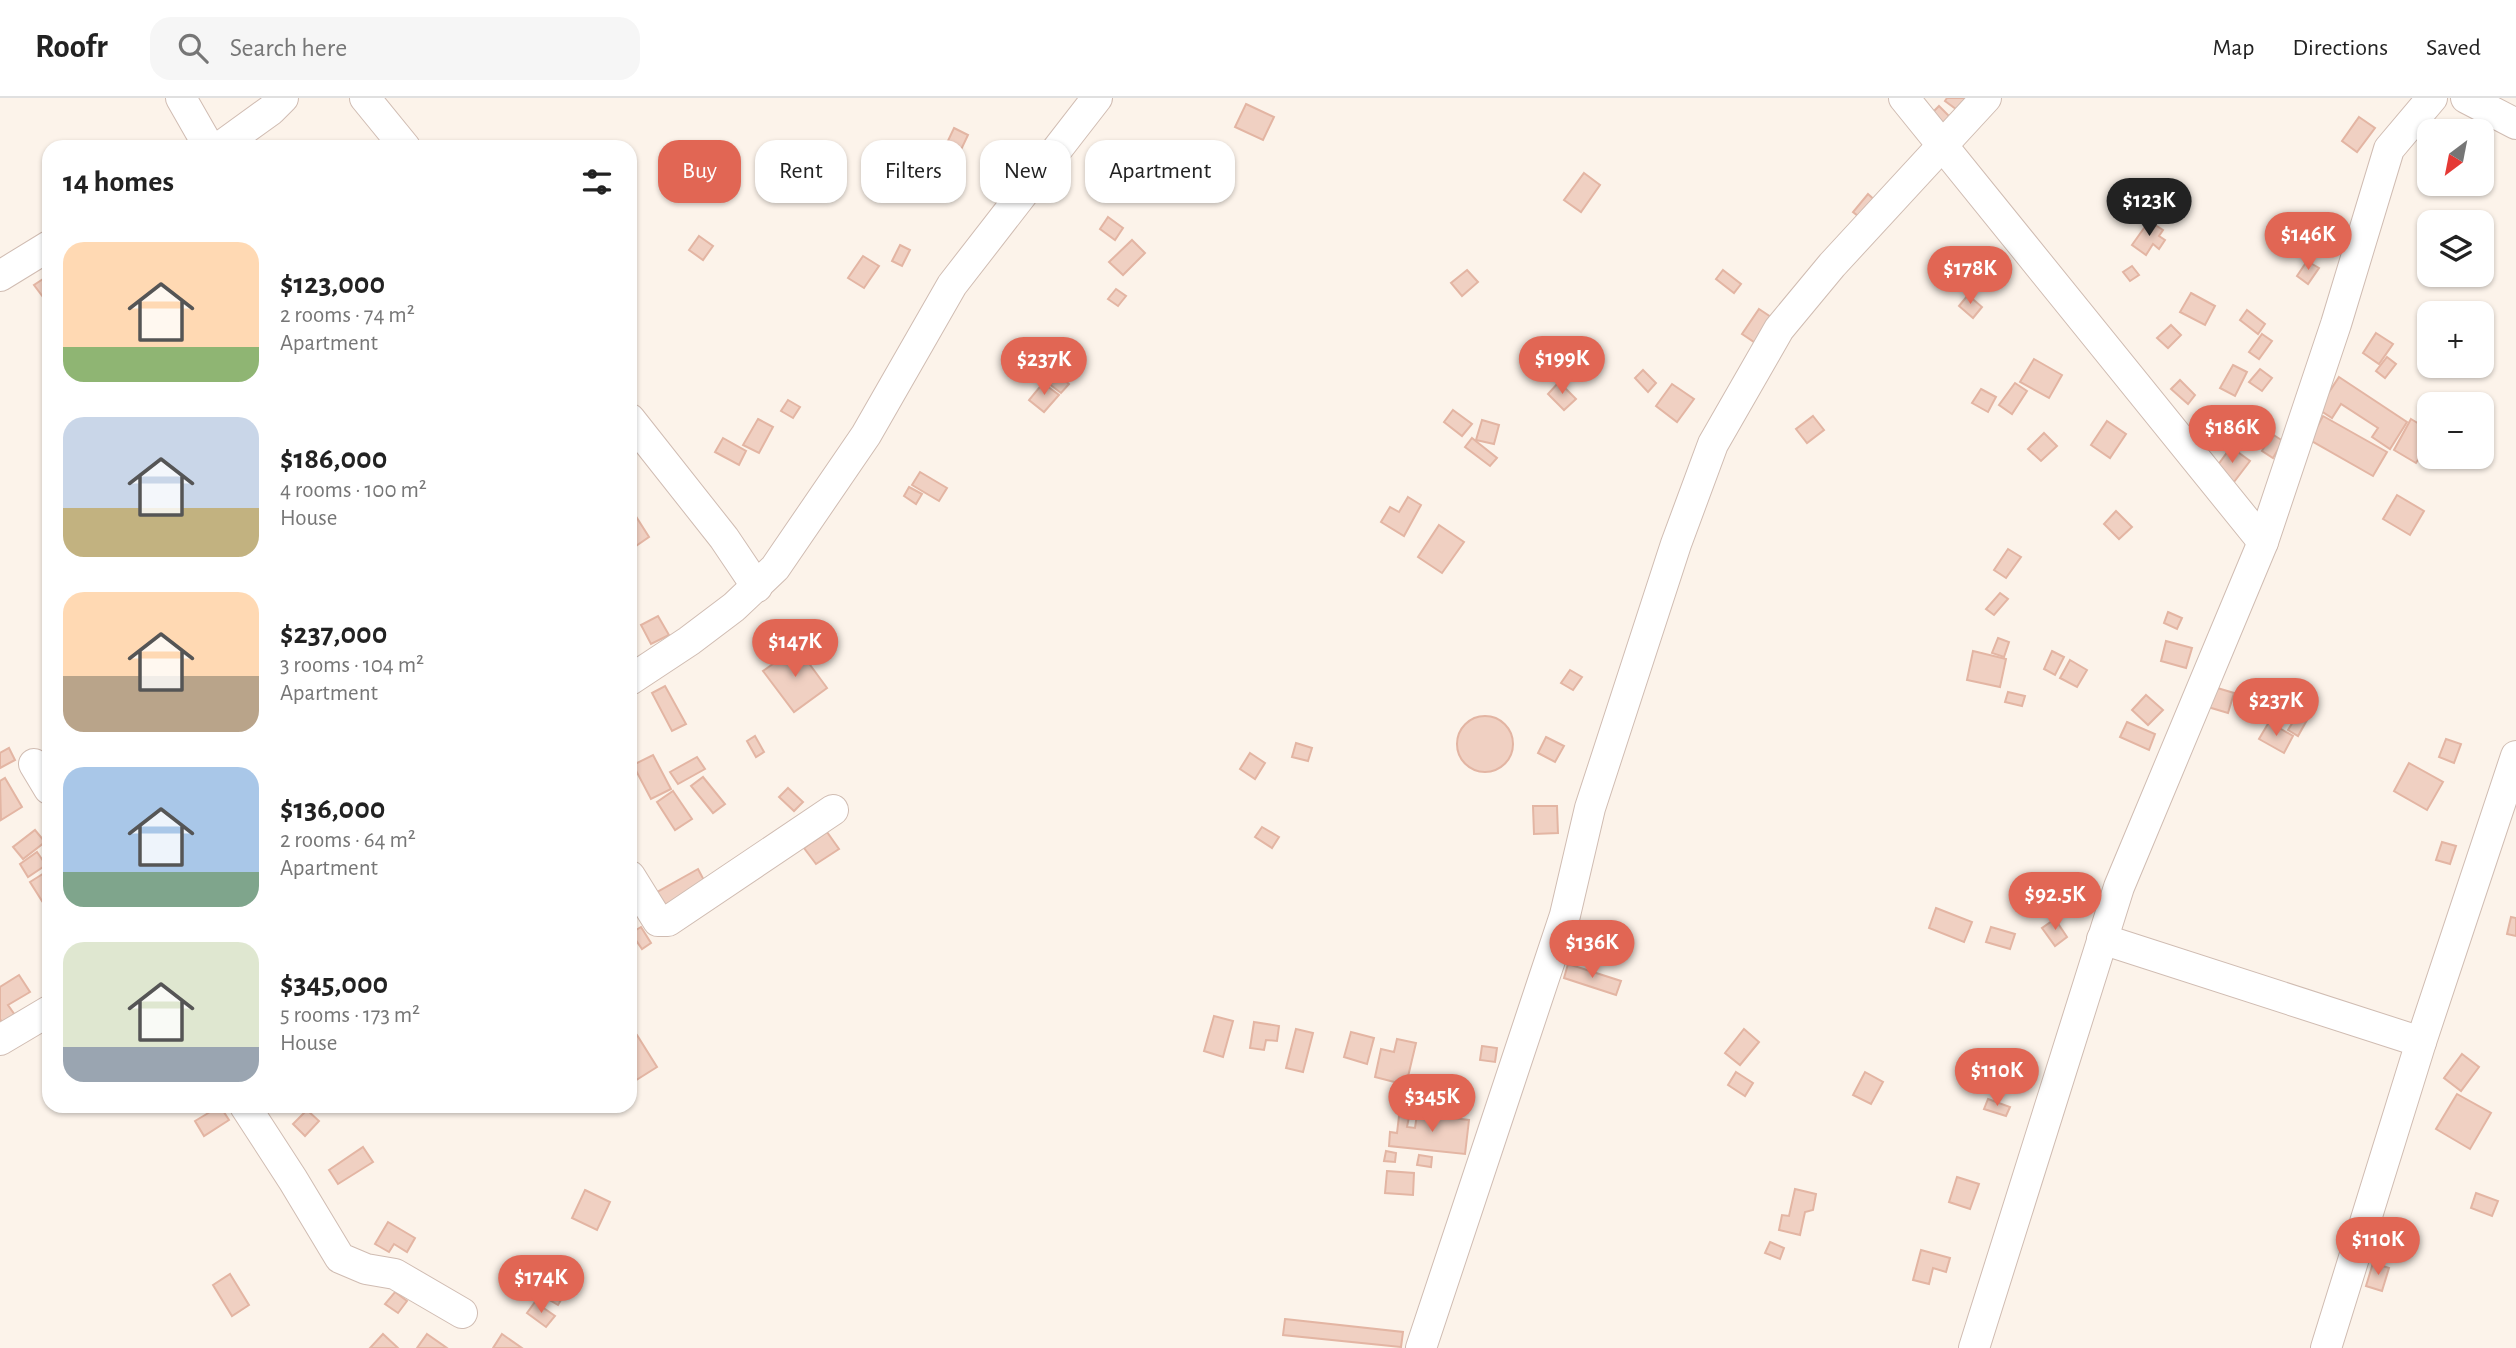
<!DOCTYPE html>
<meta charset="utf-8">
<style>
:root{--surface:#fff;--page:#f6f6f6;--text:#222;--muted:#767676;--line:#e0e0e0;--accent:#e16654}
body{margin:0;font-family:"Alegreya Sans",sans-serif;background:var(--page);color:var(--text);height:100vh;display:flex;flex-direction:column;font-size:26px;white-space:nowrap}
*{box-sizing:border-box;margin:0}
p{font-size:23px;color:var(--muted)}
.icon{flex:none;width:38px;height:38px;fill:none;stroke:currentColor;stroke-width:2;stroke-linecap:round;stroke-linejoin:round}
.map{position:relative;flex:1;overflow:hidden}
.details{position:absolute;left:42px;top:42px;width:595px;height:973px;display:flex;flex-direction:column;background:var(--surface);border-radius:21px;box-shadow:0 2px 5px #0004}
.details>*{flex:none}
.guide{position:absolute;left:658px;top:42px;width:665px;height:63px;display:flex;gap:14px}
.needle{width:46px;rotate:212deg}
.tools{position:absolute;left:2417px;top:21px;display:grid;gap:14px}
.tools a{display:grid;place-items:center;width:77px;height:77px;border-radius:14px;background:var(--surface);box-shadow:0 2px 5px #0004;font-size:35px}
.price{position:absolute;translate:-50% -60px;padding:0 16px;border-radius:24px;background:var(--accent);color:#fff;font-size:23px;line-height:46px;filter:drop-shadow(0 2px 4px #0008)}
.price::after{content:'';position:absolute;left:50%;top:42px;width:21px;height:16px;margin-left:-10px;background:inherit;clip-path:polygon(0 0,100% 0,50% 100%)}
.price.on{background:#222;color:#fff}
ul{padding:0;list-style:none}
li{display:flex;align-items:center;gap:21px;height:175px;padding:0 21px}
li span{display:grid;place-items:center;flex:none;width:196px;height:140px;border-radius:21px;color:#555}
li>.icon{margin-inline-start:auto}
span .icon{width:84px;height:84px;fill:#fffc;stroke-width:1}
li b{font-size:30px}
h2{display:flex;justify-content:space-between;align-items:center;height:84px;padding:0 21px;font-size:30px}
.chip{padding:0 24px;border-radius:21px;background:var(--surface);box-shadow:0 2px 5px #0004;font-size:24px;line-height:63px}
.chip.on{background:var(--accent);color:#fff}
header{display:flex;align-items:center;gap:42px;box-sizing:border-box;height:98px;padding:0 35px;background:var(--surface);border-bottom:2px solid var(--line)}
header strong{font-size:33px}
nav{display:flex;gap:38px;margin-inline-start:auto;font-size:24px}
.search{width:490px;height:63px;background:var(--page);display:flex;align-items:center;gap:18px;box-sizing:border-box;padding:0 24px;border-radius:21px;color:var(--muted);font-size:26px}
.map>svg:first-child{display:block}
.building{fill:#f0d0c2;stroke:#e3b5a3;stroke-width:2}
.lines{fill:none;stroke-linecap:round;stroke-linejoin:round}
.minor-casing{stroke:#d0bcb2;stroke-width:32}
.minor{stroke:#fff;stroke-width:30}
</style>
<header>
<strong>Roofr</strong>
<div class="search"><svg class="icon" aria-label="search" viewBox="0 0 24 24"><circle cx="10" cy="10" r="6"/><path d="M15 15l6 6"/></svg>Search here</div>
<nav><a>Map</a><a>Directions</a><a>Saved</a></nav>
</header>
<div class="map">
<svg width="2516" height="1250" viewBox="0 0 2516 1250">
<rect width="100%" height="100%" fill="#fcf3ea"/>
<!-- building -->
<g class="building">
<path d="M1947 0H1970L1960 14 1945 3Z"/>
<path d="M1246 6 1274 19 1263 42 1235 29Z"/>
<path d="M1939 8 1950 19 1944 26 1932 15Z"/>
<path d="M2359 19 2375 30 2357 54 2342 43Z"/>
<path d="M954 30 968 37 959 56 945 49Z"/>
<path d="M676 64 687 72 676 87 665 80Z"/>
<path d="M1584 75 1600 87 1581 114 1564 102Z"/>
<path d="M1868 96 1878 105 1863 122 1853 114Z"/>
<path d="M2151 102 2165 110 2156 124 2142 115Z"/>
<path d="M1108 119 1123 130 1115 142 1100 131Z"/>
<path d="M2149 123 2163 132 2159 138 2165 142 2159 151 2153 146 2146 157 2132 147Z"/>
<path d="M699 138 713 148 703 162 689 152Z"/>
<path d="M1132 142 1145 155 1123 177 1109 164Z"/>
<path d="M900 147 910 152 902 168 892 163Z"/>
<path d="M1963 153 1975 167 1967 175 1954 162Z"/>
<path d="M863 158 879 168 864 190 848 180Z"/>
<path d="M2307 163 2319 170 2308 186 2297 178Z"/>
<path d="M2132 168 2139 177 2130 183 2123 174Z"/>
<path d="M1467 172 1478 184 1462 198 1451 185Z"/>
<path d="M1723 172 1741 186 1734 195 1716 181Z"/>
<path d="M49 177V207L34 187Z"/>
<path d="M1116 191 1126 198 1118 208 1108 201Z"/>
<path d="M2191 195 2215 208 2205 227 2180 214Z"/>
<path d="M1968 197 1982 209 1973 220 1959 208Z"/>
<path d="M1759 211 1774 221 1757 246 1742 236Z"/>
<path d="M2247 212 2265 226 2258 236 2240 222Z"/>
<path d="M2171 227 2181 237 2168 250 2157 240Z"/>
<path d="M2376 235 2393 246 2379 266 2363 255Z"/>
<path d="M2262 236 2272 243 2259 261 2249 254Z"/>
<path d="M2387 259 2396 266 2385 280 2376 273Z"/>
<path d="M2034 261 2062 277 2049 300 2020 284Z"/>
<path d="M2233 267 2247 274 2235 298 2220 290Z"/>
<path d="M2260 271 2272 280 2262 293 2249 284Z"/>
<path d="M1643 272 1656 285 1648 294 1635 280Z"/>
<path d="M1056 275 1069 286 1061 295 1048 285Z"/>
<path d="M2339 279 2407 324 2390 351 2372 339 2378 330 2341 306 2332 320 2318 311Z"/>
<path d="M2180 282 2195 297 2188 306 2171 291Z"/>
<path d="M1559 284 1576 301 1564 312 1548 296Z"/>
<path d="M1043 285 1059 297 1044 314 1029 302Z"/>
<path d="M2015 285 2027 293 2012 316 1999 307Z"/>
<path d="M1672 286 1694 301 1677 324 1656 308Z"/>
<path d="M1981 291 1996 299 1988 314 1972 305Z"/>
<path d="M788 302 800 309 793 320 781 313Z"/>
<path d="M1453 312 1472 326 1462 338 1444 324Z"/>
<path d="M1813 318 1824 332 1807 345 1796 331Z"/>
<path d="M2323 318 2387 354 2373 378 2310 342Z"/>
<path d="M758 321 773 329 759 355 743 347Z"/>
<path d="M2411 321 2429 332V355L2424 352 2416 365 2394 352Z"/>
<path d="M1482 322 1499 327 1494 346 1476 342Z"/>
<path d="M2107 323 2126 336 2110 360 2091 347Z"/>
<path d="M2044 335 2057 348 2041 363 2028 351Z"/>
<path d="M2272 336 2283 343 2273 360 2262 353Z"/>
<path d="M723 340 746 353 739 367 715 354Z"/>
<path d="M1472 340 1497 360 1490 368 1465 349Z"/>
<path d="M2231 349 2250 363 2234 384 2215 371Z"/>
<path d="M920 374 947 390 939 403 912 387Z"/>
<path d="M909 389 922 396 916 406 904 398Z"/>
<path d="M2397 397 2424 413 2410 437 2383 421Z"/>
<path d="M1408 399 1421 407 1404 438 1381 424 1390 409 1399 414Z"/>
<path d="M2116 413 2132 429 2119 441 2104 426Z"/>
<path d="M637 420 649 439 630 452V425Z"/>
<path d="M1439 427 1464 444 1442 475 1418 459Z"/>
<path d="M2008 451 2021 459 2006 480 1994 472Z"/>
<path d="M2000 495 2008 501 1994 517 1986 511Z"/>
<path d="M2168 514 2182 520 2177 531 2164 525Z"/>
<path d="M658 518 669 537 651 546 641 527Z"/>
<path d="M1998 540 2009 544 2004 559 1992 555Z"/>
<path d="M2166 543 2192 550 2186 570 2161 563Z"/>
<path d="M797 549 827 590 794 614 763 573Z"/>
<path d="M1973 553 2006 561 2000 589 1967 582Z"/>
<path d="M2052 553 2064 559 2055 577 2044 571Z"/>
<path d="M2070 562 2087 572 2077 589 2060 580Z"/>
<path d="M1570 572 1582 579 1573 592 1561 585Z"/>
<path d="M665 588 686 626 672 633 652 595Z"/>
<path d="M2214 589 2234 595 2228 615 2208 609Z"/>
<path d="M2008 594 2025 598 2022 608 2005 604Z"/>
<path d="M2146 597 2163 612 2148 627 2132 612Z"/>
<path d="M2298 616 2307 622 2298 638 2288 632Z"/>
<circle cx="1485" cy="646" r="28"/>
<path d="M2127 624 2155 636 2149 652 2120 639Z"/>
<path d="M2269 624 2293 638 2284 655 2259 641Z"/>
<path d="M755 638 764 654 756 659 747 643Z"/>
<path d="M1546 639 1564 648 1555 664 1538 655Z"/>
<path d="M2446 641 2461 646 2454 665 2439 659Z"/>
<path d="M1296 645 1312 650 1308 663 1292 659Z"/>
<path d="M9 650 15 662 0 670V655Z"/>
<path d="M1250 655 1265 665 1255 681 1240 671Z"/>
<path d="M653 657 671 691 651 701 633 667Z"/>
<path d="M697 659 705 671 678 686 670 674Z"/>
<path d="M2409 665 2443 684 2427 712 2394 693Z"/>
<path d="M703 679 725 706 713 715 691 688Z"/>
<path d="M5 680 22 709 1 722 0 683Z"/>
<path d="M788 690 803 704 794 713 779 699Z"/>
<path d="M673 693 692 721 675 732 657 704Z"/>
<path d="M1533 708H1557L1558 735 1534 736Z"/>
<path d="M1262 729 1279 739 1272 750 1255 739Z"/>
<path d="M35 732 45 744 23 761 13 749Z"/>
<path d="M827 734 839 751 816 766 804 750Z"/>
<path d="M2442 744 2456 748 2450 766 2436 762Z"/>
<path d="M37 754 46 767 28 779 20 766Z"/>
<path d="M698 771 706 786 660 812 652 797Z"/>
<path d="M49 772V798L42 803 30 784Z"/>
<path d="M1936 810 1972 824 1964 844 1929 830Z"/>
<path d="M2511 819 2516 820V838L2507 836Z"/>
<path d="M2055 821 2067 839 2055 848 2042 830Z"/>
<path d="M641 829 651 845 642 851 631 835Z"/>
<path d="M1991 829 2015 836 2010 851 1986 844Z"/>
<path d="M1568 866 1621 883 1616 897 1564 880Z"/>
<path d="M19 877 30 894 8 907 17 920 4 928 0 921V889Z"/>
<path d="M1214 918 1233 923 1223 959 1204 953Z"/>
<path d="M1254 924 1279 928 1277 943 1266 942 1264 952 1250 950Z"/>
<path d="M1296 931 1313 935 1303 974 1286 970Z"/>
<path d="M1744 931 1759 944 1740 967 1725 955Z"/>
<path d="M1351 934 1374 940 1367 966 1344 959Z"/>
<path d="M637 937 657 969 630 986V941Z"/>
<path d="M1397 941 1416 945 1406 987 1375 979 1381 951 1394 954Z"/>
<path d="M1482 948 1497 950 1495 964 1480 962Z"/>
<path d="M2462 956 2479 969 2461 993 2444 980Z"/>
<path d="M1736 974 1753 985 1745 998 1728 987Z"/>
<path d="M1865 974 1883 984 1871 1006 1853 997Z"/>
<path d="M2457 996 2491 1015 2470 1051 2436 1031Z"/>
<path d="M1988 1001 2010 1009 2006 1018 1984 1011Z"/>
<path d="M220 1008 229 1022 204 1038 195 1023Z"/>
<path d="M307 1012 319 1023 305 1038 293 1026Z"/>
<path d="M1417 1016 1469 1022 1465 1056 1389 1048 1390 1034 1397 1035 1399 1018 1409 1019 1407 1029 1415 1030Z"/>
<path d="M363 1049 373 1064 338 1086 329 1072Z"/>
<path d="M1386 1053 1396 1055 1395 1064 1384 1063Z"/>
<path d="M1419 1057 1432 1059 1431 1069 1417 1067Z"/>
<path d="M1387 1073 1414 1075 1413 1097 1385 1095Z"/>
<path d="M1957 1079 1979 1086 1970 1111 1949 1104Z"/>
<path d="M1795 1091 1816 1096 1813 1112 1805 1114 1800 1137 1779 1132 1782 1117 1789 1118Z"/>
<path d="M585 1092 610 1104 597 1132 572 1120Z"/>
<path d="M2476 1095 2498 1103 2492 1118 2471 1110Z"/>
<path d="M388 1124 415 1140 407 1154 394 1146 389 1154 375 1146Z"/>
<path d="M1770 1144 1784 1150 1780 1161 1765 1155Z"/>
<path d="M1921 1152 1950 1160 1946 1174 1933 1170 1929 1186 1913 1182Z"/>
<path d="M534 1161 556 1174 547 1190 525 1177Z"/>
<path d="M2373 1165 2389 1170 2382 1193 2366 1188Z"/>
<path d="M230 1176 249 1207 232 1218 213 1187Z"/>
<path d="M560 1177 572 1184 558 1207 546 1200Z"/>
<path d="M395 1194 407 1203 398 1215 385 1206Z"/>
<path d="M535 1204 555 1218 546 1229 527 1215Z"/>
<path d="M1285 1221 1403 1234 1401 1249 1283 1237Z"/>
<path d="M383 1236 398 1250H370Z"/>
<path d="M427 1236 447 1250H417Z"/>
<path d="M502 1236 522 1250H493Z"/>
</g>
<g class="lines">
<defs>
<g id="minor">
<path d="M181 0 209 49"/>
<path d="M365 0 405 49"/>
<path d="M1904 0 2263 444"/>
<path d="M2466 0 2516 26"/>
<path d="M220 49 271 12 283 0"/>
<path d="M0 178 49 148"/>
<path d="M630 321 724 440 757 489"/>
<path d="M630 582 689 543 734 509 775 470 866 337 952 187 1097 0"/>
<path d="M34 666 49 691"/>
<path d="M630 778 658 823H668L833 712"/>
<path d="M2102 841 2421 944"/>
<path d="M0 942 49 913"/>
<path d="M245 1008 293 1082 340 1160 366 1171 395 1176 462 1215"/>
<path d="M1421 1250 1565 817 1590 710 1676 446 1713 346 1779 231 1832 167 1986 0"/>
<path d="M1974 1250 2119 789 2263 444 2336 226 2389 51 2432 0"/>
<path d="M2326 1250 2421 944 2516 658"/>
</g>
</defs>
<!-- minor casing -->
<use href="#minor" class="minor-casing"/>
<!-- minor -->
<use href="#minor" class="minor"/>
</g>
</svg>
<div class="tools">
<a><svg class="needle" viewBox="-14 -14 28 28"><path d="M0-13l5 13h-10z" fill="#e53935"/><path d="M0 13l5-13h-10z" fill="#767676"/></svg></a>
<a><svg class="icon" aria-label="layers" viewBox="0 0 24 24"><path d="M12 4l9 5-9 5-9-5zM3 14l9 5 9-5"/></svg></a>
<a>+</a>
<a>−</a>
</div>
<b class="price on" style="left:2149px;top:140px">$123K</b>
<b class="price" style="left:2308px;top:174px">$146K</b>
<b class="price" style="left:1970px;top:208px">$178K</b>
<b class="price" style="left:1562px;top:298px">$199K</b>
<b class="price" style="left:1044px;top:299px">$237K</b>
<b class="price" style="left:2232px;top:367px">$186K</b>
<b class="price" style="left:795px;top:581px">$147K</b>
<b class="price" style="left:2276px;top:640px">$237K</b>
<b class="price" style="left:2055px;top:834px">$92.5K</b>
<b class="price" style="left:1592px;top:882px">$136K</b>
<b class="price" style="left:1997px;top:1010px">$110K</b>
<b class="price" style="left:1432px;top:1036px">$345K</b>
<b class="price" style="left:2378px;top:1179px">$110K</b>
<b class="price" style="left:541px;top:1217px">$174K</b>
<div class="guide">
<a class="chip on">Buy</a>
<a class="chip">Rent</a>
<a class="chip">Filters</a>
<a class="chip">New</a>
<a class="chip">Apartment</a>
</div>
<section class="details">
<h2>14 homes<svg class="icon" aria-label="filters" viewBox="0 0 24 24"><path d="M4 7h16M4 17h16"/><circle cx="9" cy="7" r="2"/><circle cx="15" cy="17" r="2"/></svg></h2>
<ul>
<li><span style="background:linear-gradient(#ffd9b3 75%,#8fb573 0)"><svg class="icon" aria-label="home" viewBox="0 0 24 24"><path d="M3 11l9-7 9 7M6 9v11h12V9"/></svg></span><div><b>$123,000</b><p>2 rooms · 74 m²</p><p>Apartment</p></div></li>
<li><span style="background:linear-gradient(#c9d6e8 65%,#c2b280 0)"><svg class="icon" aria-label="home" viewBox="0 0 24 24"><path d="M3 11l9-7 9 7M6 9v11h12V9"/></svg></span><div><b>$186,000</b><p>4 rooms · 100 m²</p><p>House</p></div></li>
<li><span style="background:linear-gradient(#ffd9b3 60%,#b9a48a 0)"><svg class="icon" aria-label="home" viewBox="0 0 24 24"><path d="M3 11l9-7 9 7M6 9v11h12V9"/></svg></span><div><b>$237,000</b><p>3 rooms · 104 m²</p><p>Apartment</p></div></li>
<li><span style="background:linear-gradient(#a9c7e8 75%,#7fa58c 0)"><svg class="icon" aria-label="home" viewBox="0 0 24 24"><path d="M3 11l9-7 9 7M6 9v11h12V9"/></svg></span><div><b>$136,000</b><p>2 rooms · 64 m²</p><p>Apartment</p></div></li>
<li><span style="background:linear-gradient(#dfe7d0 75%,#9aa5b1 0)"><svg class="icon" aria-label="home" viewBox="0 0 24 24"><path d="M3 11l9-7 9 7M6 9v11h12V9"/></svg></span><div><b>$345,000</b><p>5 rooms · 173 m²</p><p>House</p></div></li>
</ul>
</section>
</div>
